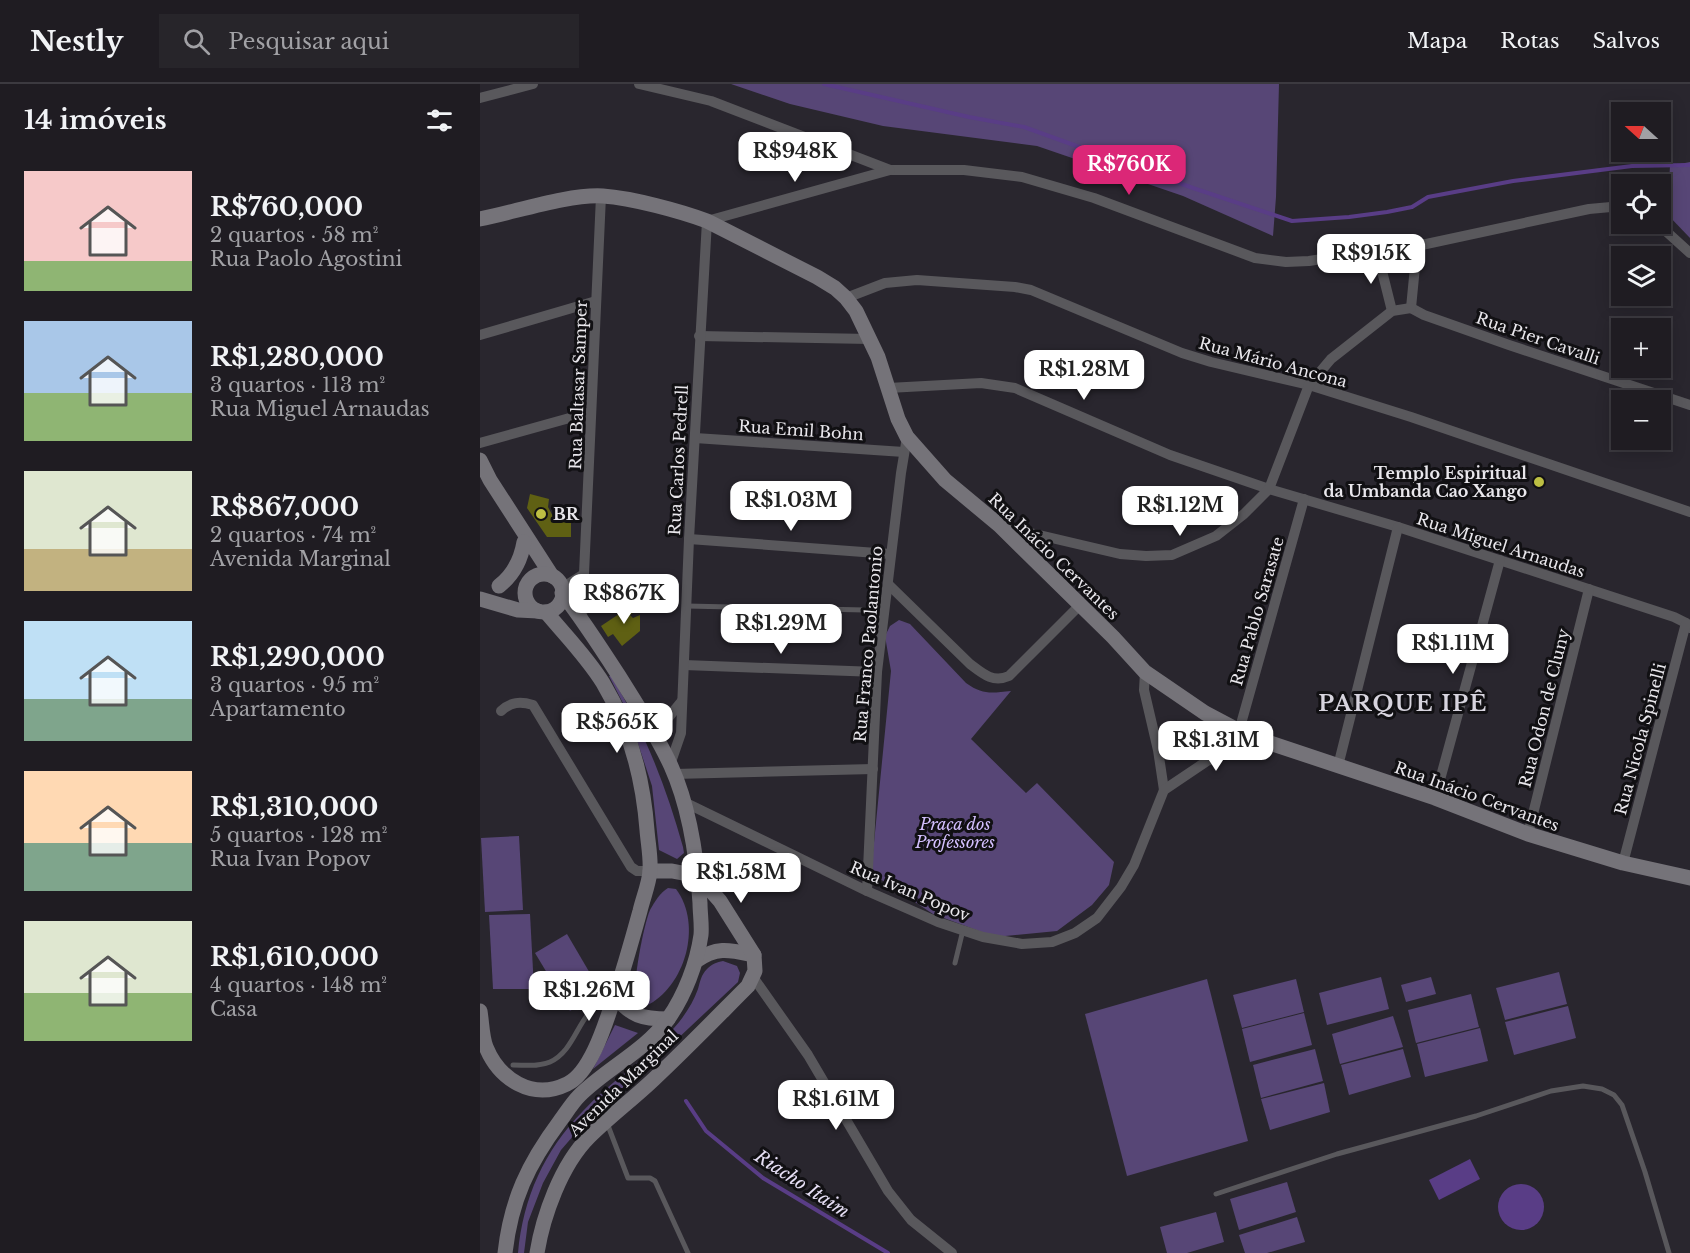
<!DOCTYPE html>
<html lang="pt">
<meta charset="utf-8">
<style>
:root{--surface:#1f1c22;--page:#27252a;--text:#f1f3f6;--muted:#a1a1a5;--line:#3c3a40;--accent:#db2777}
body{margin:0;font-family:"Libre Baskerville",serif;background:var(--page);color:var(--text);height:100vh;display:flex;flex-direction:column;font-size:22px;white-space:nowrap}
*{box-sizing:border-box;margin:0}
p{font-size:20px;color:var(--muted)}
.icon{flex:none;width:33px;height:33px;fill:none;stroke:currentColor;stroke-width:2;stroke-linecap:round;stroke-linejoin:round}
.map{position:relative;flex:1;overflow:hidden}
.panel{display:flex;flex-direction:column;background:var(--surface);width:480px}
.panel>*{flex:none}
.needle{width:39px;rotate:291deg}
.buttons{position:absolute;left:1131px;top:18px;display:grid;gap:12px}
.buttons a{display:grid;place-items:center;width:60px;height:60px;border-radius:0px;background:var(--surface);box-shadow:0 3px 15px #0003,0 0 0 2px var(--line);font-size:30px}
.price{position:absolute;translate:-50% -51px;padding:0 14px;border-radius:12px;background:#fff;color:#222;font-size:20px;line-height:39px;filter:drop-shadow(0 2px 3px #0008)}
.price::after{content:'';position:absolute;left:50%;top:36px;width:18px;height:14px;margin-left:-9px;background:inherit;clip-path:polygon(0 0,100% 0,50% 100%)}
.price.on{background:var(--accent);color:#fff}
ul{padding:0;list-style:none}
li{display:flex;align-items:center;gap:18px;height:150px;padding:0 24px}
li span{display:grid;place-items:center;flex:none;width:168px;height:120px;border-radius:0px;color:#555}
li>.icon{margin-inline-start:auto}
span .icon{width:72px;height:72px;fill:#fffc;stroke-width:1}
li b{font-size:26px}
h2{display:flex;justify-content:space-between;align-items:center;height:72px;padding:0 24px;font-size:26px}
header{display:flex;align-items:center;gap:36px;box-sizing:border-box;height:84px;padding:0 30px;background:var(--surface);border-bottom:2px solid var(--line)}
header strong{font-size:28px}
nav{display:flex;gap:33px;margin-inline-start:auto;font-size:21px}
.search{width:420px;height:54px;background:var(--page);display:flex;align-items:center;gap:15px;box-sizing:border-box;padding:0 21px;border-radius:0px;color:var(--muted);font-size:22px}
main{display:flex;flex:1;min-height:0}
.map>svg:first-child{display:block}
.green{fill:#574676}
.forest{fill:#593d86}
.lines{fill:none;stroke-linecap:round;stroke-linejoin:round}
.stream{stroke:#593d86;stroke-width:4}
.building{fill:#5f6013}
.service{stroke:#59585c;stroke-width:5}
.minor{stroke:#59585c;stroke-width:10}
.secondary{stroke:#757379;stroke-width:15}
.poi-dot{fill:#bdbf43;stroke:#111013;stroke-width:2}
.labels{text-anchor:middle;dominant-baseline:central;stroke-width:6;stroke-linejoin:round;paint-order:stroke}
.street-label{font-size:16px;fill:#e9e7ec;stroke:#111013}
.poi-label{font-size:16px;font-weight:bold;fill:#e9e7ec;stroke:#111013;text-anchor:end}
.park-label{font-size:16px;font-style:italic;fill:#d3bffe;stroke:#111013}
.water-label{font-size:18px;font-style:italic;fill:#e7e0f6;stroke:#111013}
.district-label{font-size:22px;font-weight:bold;letter-spacing:1.5px;fill:#d7d4de;stroke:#111013}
</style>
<header>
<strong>Nestly</strong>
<div class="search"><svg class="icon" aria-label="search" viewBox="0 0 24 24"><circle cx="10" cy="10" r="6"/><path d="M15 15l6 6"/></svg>Pesquisar aqui</div>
<nav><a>Mapa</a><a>Rotas</a><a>Salvos</a></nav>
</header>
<main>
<section class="panel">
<h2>14 imóveis<svg class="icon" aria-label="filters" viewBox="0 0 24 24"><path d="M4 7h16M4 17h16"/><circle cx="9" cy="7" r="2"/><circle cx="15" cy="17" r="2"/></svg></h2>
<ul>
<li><span style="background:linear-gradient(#f6c9c9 75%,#8fb573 0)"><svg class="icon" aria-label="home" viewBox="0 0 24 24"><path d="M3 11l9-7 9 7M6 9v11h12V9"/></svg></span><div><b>R$760,000</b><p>2 quartos · 58 m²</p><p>Rua Paolo Agostini</p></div></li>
<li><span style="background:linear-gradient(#a9c7e8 60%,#8fb573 0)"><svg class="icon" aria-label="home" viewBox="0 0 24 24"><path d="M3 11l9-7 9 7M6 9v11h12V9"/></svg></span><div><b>R$1,280,000</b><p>3 quartos · 113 m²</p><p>Rua Miguel Arnaudas</p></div></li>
<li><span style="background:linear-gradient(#dfe7d0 65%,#c2b280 0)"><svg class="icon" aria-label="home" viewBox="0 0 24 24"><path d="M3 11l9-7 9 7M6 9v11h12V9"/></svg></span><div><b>R$867,000</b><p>2 quartos · 74 m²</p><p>Avenida Marginal</p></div></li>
<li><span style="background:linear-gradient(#bfe0f5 65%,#7fa58c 0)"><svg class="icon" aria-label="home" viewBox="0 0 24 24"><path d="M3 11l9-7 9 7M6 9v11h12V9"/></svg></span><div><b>R$1,290,000</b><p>3 quartos · 95 m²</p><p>Apartamento</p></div></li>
<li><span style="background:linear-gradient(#ffd9b3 60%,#7fa58c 0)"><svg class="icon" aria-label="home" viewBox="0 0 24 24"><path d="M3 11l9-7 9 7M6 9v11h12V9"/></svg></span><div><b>R$1,310,000</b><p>5 quartos · 128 m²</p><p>Rua Ivan Popov</p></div></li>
<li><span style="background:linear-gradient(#dfe7d0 60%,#8fb573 0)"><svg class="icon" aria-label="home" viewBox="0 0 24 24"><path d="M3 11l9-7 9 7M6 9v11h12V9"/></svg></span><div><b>R$1,610,000</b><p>4 quartos · 148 m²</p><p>Casa</p></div></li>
</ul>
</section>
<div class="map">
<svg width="1210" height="1169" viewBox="0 0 1210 1169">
<rect width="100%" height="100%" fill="#29262e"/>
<!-- green -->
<g class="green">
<path d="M251 0H799L796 113 793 152 703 112 557 62 403 42 310 20Z"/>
<path d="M1210 78V154L1187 130 1190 82Z"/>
<path d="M419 536 430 540 486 599C503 611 511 609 531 607L491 655 546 709 557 699 634 778 629 801 612 821 577 847 515 853 453 830 391 789 411 587 405 552 410 542Z"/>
<path d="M129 592H131C164 646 186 702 203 763L204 769 197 775 179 766 172 702 148 629Z"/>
<path d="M39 752 43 826 5 828 1 754Z"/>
<path d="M188 804 196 805C223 841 205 903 166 922L155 916C153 898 163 843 170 826 175 817 180 809 188 804Z"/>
<path d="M50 830 54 905H13L9 831Z"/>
<path d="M87 850 121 908 90 927 55 869Z"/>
<path d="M243 877 257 882 260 889 258 898 161 989 113 1029 81 1066 63 1099 48 1138 44 1169H38C43 1114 64 1067 103 1027 131 997 166 975 194 944 204 933 213 919 218 905 220 898 221 891 227 885 232 880 237 878 243 877Z"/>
<path d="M1079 888 1087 920 1025 936 1016 904Z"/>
<path d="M901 893 909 925 847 941 839 909Z"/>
<path d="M951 893 956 910 926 918 921 901Z"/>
<path d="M727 895 768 1057 647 1092 605 930Z"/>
<path d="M816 895 824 928 762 944 753 911Z"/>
<path d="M991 910 999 943 936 959 928 926Z"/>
<path d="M1088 922 1096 954 1034 971 1025 938Z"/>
<path d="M824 929 832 961 770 978 762 945Z"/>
<path d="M913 932 923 963 860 980 852 950Z"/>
<path d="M135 941 158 949 113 985Z"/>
<path d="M1000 944 1008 977 945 993 937 960Z"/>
<path d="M835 965 843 997 781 1014 773 981Z"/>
<path d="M923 965 931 993 869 1011 861 981Z"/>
<path d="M844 999 850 1028 790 1046 781 1015Z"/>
<path d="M807 1098 816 1128 759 1146 750 1115Z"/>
<path d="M736 1128 744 1158 707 1169H687L680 1143Z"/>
<path d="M817 1133 825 1158 787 1169H765L759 1151Z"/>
</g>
<!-- forest -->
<g class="forest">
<path d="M990 1075 1000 1095 959 1116 949 1096Z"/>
<circle cx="1041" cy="1123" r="23"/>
</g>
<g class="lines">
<!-- stream -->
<g class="stream">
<path d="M344 0 489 33 544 43 713 104 812 137 869 133 907 128 932 123 948 113 1033 97 1152 82 1210 81"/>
<path d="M206 1017 226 1047 283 1094 408 1169"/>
</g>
</g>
<!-- building -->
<g class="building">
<path d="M50 410 69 415 68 423 75 436H91V453H67L47 424Z"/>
<path d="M157 518 158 525 150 531 153 534 160 531V547L142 562 133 550 128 553 121 542Z"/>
</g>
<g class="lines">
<!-- service -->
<g class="service">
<path d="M207 522 385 526"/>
<path d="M475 879 483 846"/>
<path d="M33 981C45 981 59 983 70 978 99 965 98 921 131 916"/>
<path d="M127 1039 148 1094H170L175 1097 208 1169"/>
<path d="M736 1110 857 1070 996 1032 1071 1007 1103 1002 1122 1005 1134 1011 1142 1021 1165 1088 1189 1169"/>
</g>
<!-- minor -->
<g class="minor">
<path d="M159 0 231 17 410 86H484L542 93 614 114 775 174 806 178 829 177 892 167 937 162 1109 125 1142 122"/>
<path d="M0 14 53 0"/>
<path d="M1178 140 1210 169"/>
<path d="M892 167 902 187 912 227"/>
<path d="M366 214 405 199 437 196 535 203 551 206 702 269 731 278 829 301 931 333 1210 428"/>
<path d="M931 224 944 231 1029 261 1210 321"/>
<path d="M931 224 937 162"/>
<path d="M0 251 116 217"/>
<path d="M219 252 390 255"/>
<path d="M408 304 501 299 535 304 690 371 789 405 918 443 1194 533 1206 539 1210 544"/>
<path d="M215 354 424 368"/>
<path d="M0 359 111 328"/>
<path d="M520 442 640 470 666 472 692 471 736 452 764 430 789 405 829 301 851 275 912 227 931 224"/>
<path d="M209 455 410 470"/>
<path d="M409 501 490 580C503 590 513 599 529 592L600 521"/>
<path d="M82 504 104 490"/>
<path d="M102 534 121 112"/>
<path d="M204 581 397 588"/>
<path d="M665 588 664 606 678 666 684 706"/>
<path d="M21 627C31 618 40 617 53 621L151 783 157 787H170"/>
<path d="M170 643 188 634 202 617"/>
<path d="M759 647 824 415"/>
<path d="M190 681 201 649 209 455 227 137 410 86"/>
<path d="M858 682 918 443"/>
<path d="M194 690 393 685"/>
<path d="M955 714 1020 476"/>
<path d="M204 718 387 807 458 838 503 853 542 860 572 858 595 849 617 834 641 803 654 781 684 706 727 677 781 656"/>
<path d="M1048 750 1109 505"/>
<path d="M1143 779 1206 539"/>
<path d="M387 807 397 588 421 389 427 353"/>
<path d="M273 893 328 971 408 1107 431 1136 472 1169"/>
</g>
<!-- secondary -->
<g class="secondary">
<path d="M0 135C36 128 88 110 123 112 152 114 200 127 227 137L337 193 355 204 366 214 376 227 398 273 418 335 427 353 465 396 519 441 633 553 665 588 725 629 759 647 781 656 955 714 1048 750 1143 779 1210 794"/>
<path d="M0 376 10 396 72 492"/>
<circle cx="64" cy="509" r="19"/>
<path d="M19 502C33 491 41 476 44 458"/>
<path d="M0 515 38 526 58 527"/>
<path d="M170 787H192L218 792"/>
<path d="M216 877C237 862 250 866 274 871"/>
<path d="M135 912C151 932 162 935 188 935"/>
<path d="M0 927C2 939 2 953 6 963 19 995 52 1017 87 1000 111 989 126 938 134 914 144 885 152 856 160 827 163 814 169 800 170 787 171 774 168 759 167 746 163 694 150 644 123 599 107 573 85 551 66 528"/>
<path d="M25 1169C31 1116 48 1080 80 1037 86 1029 92 1019 99 1012 127 984 165 967 188 935 205 911 217 879 221 851 222 841 220 829 220 819 217 774 210 724 191 682 177 651 157 621 139 592 121 564 103 536 82 509"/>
<path d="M57 1169C63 1132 81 1081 109 1053 129 1033 153 1015 174 995 206 965 237 933 268 902L275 887 274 871 240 817 218 792"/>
</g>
</g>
<!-- markers -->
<g class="poi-dot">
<circle cx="1059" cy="398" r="6"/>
<circle cx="61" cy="430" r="6"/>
</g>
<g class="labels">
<!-- street labels -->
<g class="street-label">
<text transform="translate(1058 254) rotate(19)">Rua Pier Cavalli</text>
<text transform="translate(793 278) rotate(15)">Rua Mário Ancona</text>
<text transform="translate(98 301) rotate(-88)">Rua Baltasar Samper</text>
<text transform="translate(321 346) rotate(4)">Rua Emil Bohn</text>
<text transform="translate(198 376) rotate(-87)">Rua Carlos Pedrell</text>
<text transform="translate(1021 461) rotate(18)">Rua Miguel Arnaudas</text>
<text transform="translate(574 472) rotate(44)">Rua Inácio Cervantes</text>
<text transform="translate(777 527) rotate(-74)">Rua Pablo Sarasate</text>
<text transform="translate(388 560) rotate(-85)">Rua Franco Paolantonio</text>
<text transform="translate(1064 624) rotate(-76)">Rua Odon de Cluny</text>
<text transform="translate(1160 655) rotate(-75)">Rua Nicola Spinelli</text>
<text transform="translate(997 712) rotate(20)">Rua Inácio Cervantes</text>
<text transform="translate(430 807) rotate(23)">Rua Ivan Popov</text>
<text transform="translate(143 999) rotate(-44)">Avenida Marginal</text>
</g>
<!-- poi labels -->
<g class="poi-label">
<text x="1047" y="389">Templo Espiritual<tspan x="1047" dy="18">da Umbanda Cao Xango</tspan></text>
<text x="73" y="430" text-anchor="start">BR</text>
</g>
<!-- park labels -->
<g class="park-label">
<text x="475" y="740">Praça dos<tspan x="475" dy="18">Professores</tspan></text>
</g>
<!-- water labels -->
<g class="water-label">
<text transform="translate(322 1100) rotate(33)">Riacho Itaim</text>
</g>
<!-- district labels -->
<g class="district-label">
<text x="923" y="619">PARQUE IPÊ</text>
</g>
</g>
</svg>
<div class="buttons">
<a><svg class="needle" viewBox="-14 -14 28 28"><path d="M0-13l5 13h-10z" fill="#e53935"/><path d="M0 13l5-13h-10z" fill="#a1a1a5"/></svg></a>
<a><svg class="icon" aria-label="locate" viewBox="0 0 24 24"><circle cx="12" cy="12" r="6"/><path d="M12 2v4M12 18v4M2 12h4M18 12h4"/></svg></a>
<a><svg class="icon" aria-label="layers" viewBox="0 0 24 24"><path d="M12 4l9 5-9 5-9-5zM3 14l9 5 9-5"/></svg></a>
<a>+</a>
<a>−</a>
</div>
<b class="price" style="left:315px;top:99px">R$948K</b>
<b class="price on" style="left:649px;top:112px">R$760K</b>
<b class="price" style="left:891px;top:201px">R$915K</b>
<b class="price" style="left:604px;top:317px">R$1.28M</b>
<b class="price" style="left:311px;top:448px">R$1.03M</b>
<b class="price" style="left:700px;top:453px">R$1.12M</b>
<b class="price" style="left:144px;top:541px">R$867K</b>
<b class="price" style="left:301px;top:571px">R$1.29M</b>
<b class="price" style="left:973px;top:591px">R$1.11M</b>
<b class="price" style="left:137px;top:670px">R$565K</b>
<b class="price" style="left:736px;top:688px">R$1.31M</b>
<b class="price" style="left:261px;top:820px">R$1.58M</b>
<b class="price" style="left:109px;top:938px">R$1.26M</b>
<b class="price" style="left:356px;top:1047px">R$1.61M</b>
</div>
</main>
